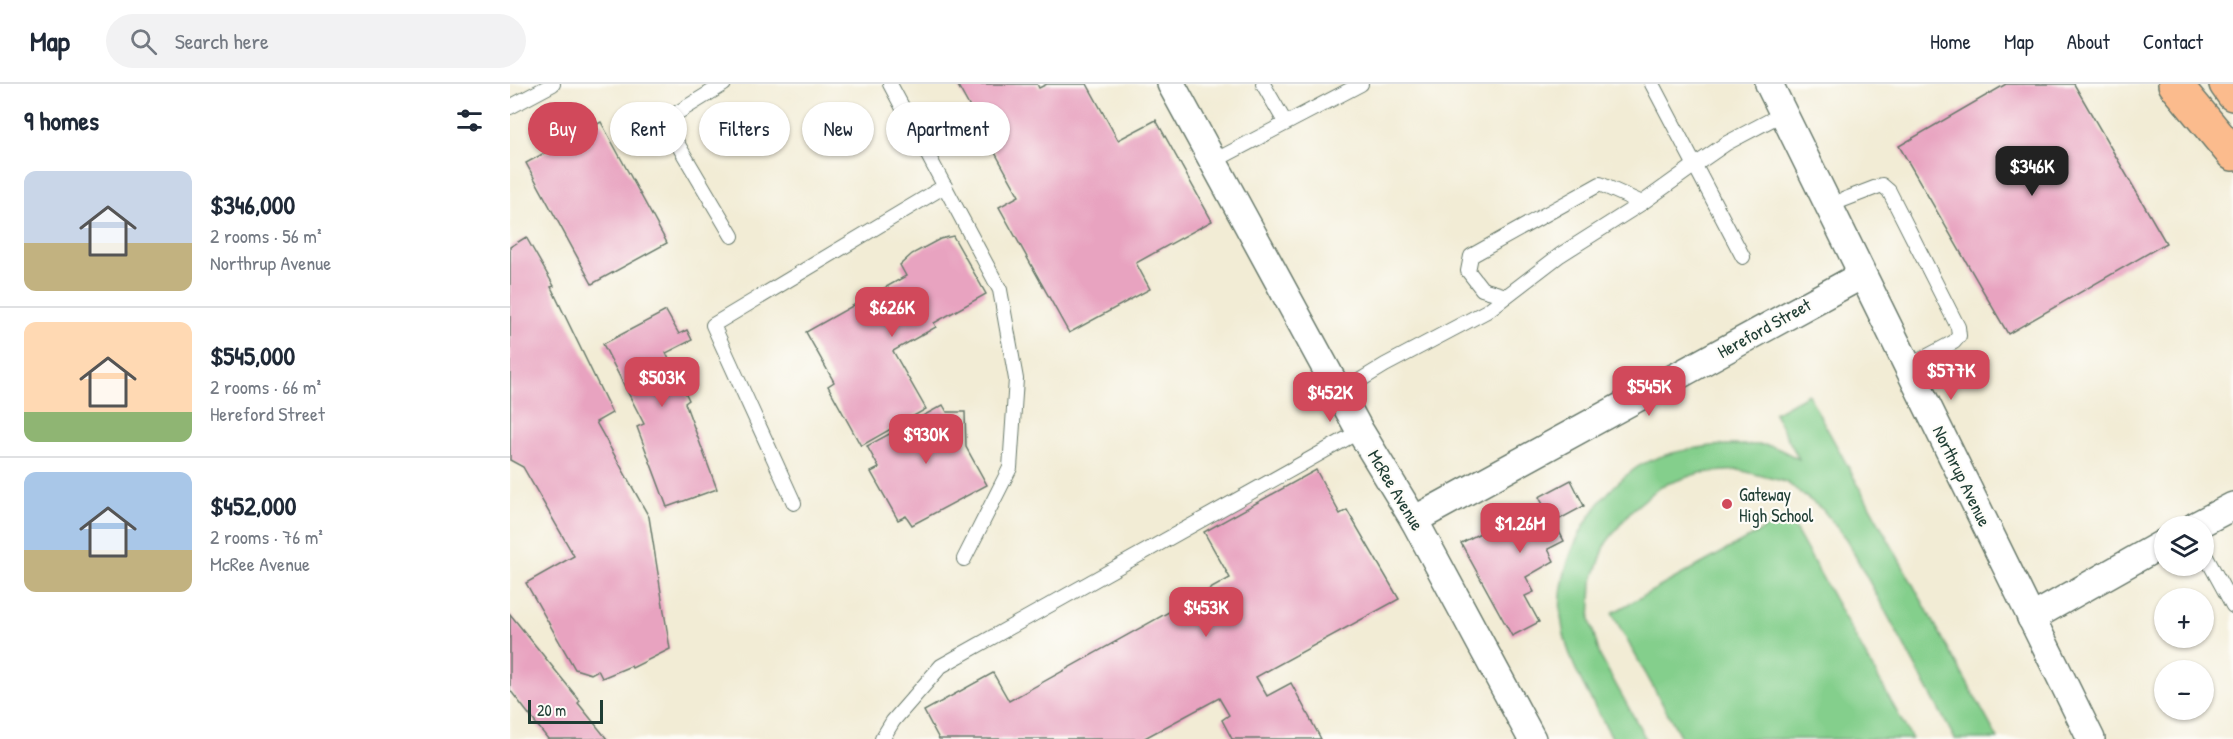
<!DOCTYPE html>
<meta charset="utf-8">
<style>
:root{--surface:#fff;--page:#f2f2f3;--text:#1f2937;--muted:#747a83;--line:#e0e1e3;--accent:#d1495b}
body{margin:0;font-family:"Patrick Hand",sans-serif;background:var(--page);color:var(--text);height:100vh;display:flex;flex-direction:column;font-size:22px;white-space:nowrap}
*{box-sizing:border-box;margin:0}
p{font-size:20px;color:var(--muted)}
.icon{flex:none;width:33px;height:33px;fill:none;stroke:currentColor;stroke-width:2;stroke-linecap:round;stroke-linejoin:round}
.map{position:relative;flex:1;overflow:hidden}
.panel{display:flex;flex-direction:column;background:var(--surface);width:510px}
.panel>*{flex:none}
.banner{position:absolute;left:18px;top:18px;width:570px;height:54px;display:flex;gap:12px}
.controls{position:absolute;left:1644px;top:432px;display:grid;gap:12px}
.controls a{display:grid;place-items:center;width:60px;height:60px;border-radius:50%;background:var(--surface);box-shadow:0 2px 4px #0004;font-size:30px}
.scale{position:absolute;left:18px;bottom:15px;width:75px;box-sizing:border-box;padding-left:6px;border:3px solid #1f3d34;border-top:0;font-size:16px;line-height:21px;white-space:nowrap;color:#1f3d34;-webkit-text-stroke:4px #fdfcf7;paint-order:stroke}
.price{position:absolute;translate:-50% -51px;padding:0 14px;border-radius:12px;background:var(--accent);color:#fff;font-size:20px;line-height:39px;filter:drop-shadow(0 2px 3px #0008)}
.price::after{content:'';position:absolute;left:50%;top:36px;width:18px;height:14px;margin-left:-9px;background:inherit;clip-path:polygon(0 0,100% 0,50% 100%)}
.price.on{background:#222;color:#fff}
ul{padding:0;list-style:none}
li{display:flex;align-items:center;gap:18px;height:150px;padding:0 24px}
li+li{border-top:2px solid var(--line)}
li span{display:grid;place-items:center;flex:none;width:168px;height:120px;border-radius:12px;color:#555}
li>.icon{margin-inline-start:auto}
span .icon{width:72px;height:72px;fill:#fffc;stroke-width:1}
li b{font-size:26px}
h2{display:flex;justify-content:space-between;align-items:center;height:72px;padding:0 24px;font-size:26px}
.pill{padding:0 21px;border-radius:27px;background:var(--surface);box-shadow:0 2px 4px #0004;font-size:21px;line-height:54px}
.pill.on{background:var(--accent);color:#fff}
header{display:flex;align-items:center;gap:36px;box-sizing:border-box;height:84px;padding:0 30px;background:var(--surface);border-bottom:2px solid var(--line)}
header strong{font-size:28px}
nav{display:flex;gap:33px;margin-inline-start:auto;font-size:21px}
.search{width:420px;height:54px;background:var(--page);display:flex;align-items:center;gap:15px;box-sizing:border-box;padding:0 21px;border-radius:33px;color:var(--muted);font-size:22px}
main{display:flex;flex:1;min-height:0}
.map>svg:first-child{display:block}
.green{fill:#84cf8c;stroke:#528660;stroke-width:1.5}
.building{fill:#e8a3c0}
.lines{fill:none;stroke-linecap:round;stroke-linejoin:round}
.service-casing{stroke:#697a6c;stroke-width:16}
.minor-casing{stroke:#697a6c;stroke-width:30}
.motorway-casing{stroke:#697a6c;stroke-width:36}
.service{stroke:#fff;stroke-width:14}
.minor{stroke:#fff;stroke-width:27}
.motorway{stroke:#fbbb8d;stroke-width:33}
.poi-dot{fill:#d1495b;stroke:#fdfcf7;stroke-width:2}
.labels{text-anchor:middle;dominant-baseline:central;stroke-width:4.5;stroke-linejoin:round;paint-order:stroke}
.street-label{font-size:18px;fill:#1f3d34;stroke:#fdfcf7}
.poi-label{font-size:18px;fill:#1f3d34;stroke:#fdfcf7;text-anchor:start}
</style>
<header>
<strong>Map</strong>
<div class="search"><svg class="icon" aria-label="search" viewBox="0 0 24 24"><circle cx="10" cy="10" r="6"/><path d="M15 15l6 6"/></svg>Search here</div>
<nav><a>Home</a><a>Map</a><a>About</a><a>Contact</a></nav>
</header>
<main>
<section class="panel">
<h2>9 homes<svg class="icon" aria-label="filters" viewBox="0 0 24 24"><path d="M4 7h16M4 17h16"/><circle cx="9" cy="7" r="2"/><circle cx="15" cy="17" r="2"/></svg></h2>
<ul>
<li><span style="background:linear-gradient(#c9d6e8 60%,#c2b280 0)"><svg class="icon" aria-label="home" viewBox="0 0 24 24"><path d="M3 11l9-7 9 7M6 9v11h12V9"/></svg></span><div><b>$346,000</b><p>2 rooms · 56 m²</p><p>Northrup Avenue</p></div></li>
<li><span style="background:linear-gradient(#ffd9b3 75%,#8fb573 0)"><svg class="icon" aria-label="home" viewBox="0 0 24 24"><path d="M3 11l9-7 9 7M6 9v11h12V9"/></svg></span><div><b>$545,000</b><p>2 rooms · 66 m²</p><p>Hereford Street</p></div></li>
<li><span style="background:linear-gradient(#a9c7e8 65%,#c2b280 0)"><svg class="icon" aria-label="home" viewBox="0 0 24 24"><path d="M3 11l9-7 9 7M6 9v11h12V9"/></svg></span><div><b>$452,000</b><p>2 rooms · 76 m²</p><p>McRee Avenue</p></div></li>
</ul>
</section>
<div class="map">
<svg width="1723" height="655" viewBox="0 0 1723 655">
<rect width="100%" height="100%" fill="#fdfcf7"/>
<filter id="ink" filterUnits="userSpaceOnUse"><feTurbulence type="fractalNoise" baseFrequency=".0167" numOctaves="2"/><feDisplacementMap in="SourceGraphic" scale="12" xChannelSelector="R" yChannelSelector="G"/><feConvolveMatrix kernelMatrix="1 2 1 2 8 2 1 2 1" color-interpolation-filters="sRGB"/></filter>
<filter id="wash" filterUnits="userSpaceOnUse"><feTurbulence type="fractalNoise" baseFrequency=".008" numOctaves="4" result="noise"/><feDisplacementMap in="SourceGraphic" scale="24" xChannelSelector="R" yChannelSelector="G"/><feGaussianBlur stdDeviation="1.35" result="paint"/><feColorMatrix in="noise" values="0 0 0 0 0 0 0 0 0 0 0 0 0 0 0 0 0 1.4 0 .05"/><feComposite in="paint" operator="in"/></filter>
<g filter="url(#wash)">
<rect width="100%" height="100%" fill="#f2ecd5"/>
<!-- green -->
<g class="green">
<path d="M1298 310 1488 655H1445L1336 455 1313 426 1276 398 1229 386 1189 389 1151 402 1121 427 1096 459 1082 499 1080 536 1090 572 1136 655H1103C1079 611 1046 564 1051 511 1056 462 1086 412 1126 384 1150 368 1199 360 1228 361 1238 361 1250 360 1260 362 1270 364 1280 371 1289 375L1264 329Z"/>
<path d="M1278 432 1402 655H1172L1102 529Z"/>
</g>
<g id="blocks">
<!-- building -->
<g class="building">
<path d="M447 0H527L529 4 537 0H577L608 56 646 36 702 137 626 179 640 205 559 249 489 123 509 112Z"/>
<path d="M1496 0H1564L1656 159 1498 250 1389 62Z"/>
<path d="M91 38 157 159 82 200 16 79Z"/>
<path d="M443 152 476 210 424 239 426 243 383 267 416 325 351 362 318 302 324 298 296 248 396 192 390 181 402 170 430 155Z"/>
<path d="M16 153 44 202 41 203 102 329 86 338 139 433 160 565 122 584 121 582 92 594 88 586 81 590 65 585 16 499 64 472 13 383 0 376V163Z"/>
<path d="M156 227 169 250 177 246 182 256 156 269 179 316 175 319 207 405 157 423 127 343 134 340 93 260Z"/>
<path d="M433 321 437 328H455L456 363 477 401 402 441 396 432 388 436 361 388 369 384 357 362Z"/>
<path d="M806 386 830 430 837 426 889 515 746 593 757 612 781 599 811 655H722L712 636 719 631 709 614 633 655H429L414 627 483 589 499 617 720 494 694 448Z"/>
<path d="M1061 396 1074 422 1044 438 1054 457 1038 465 1044 477 1016 493 1024 508 1015 512 1029 538 1002 552 951 459 1016 425 1020 432 1035 424 1029 413Z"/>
<path d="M0 530 70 617 68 619 97 655H38L0 606Z"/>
</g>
</g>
</g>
<g filter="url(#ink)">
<use href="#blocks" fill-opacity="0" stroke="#697a6c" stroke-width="1.5"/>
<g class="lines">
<defs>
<g id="service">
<path d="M214 0 154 37 222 152"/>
<path d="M380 0 490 206 506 295 500 384 454 475"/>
<path d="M753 0 775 38"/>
<path d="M1142 0 1233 173"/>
<path d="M0 23 43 0"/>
<path d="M704 77 851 0"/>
<path d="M1320 121 1372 101 1379 107 1448 243 1449 252 1444 258 1399 282"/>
<path d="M996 212 972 205 958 187 961 172 1090 100 1132 119"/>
<path d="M829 309 875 281 977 227 1050 171 1132 119 1185 81 1217 59 1274 29"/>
<path d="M284 419 203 241 435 102"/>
<path d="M1694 469 1723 522"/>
<path d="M372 655 383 637 431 582 850 347"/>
</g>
<g id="minor">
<path d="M661 0 850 347 904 436 1022 655"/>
<path d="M1259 0 1581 655"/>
<path d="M904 436 1352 191"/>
<path d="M1685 442 1723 422"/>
<path d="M1521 534 1654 459"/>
</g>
<g id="motorway">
<path d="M1665 0 1723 70"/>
<path d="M1716 0 1723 10"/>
</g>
</defs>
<!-- service casing -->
<use href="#service" class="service-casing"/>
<!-- minor casing -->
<use href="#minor" class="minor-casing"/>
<!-- motorway casing -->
<use href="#motorway" class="motorway-casing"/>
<!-- service -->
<use href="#service" class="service"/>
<!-- minor -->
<use href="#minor" class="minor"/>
<!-- motorway -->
<use href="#motorway" class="motorway"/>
</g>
</g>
<!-- markers -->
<circle class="poi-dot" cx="1217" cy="420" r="6"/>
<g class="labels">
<!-- street labels -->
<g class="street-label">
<text transform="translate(1254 244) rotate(-29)">Hereford Street</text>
<text transform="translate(1452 392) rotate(64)">Northrup Avenue</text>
<text transform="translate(886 406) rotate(59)">McRee Avenue</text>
</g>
<!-- poi labels -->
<g class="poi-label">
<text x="1229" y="410">Gateway<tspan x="1229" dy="21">High School</tspan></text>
</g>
</g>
</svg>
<div class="controls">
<a><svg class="icon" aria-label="layers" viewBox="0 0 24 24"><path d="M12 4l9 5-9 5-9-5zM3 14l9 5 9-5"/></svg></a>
<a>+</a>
<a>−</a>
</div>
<div class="scale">20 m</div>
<b class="price on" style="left:1522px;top:113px">$346K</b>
<b class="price" style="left:382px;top:254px">$626K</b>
<b class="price" style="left:1441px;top:317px">$577K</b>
<b class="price" style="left:152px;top:324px">$503K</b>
<b class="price" style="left:1139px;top:333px">$545K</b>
<b class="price" style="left:820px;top:339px">$452K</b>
<b class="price" style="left:416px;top:381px">$930K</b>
<b class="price" style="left:1010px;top:470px">$1.26M</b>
<b class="price" style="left:696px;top:554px">$453K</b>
<div class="banner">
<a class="pill on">Buy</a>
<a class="pill">Rent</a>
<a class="pill">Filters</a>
<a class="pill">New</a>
<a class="pill">Apartment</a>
</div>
</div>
</main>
